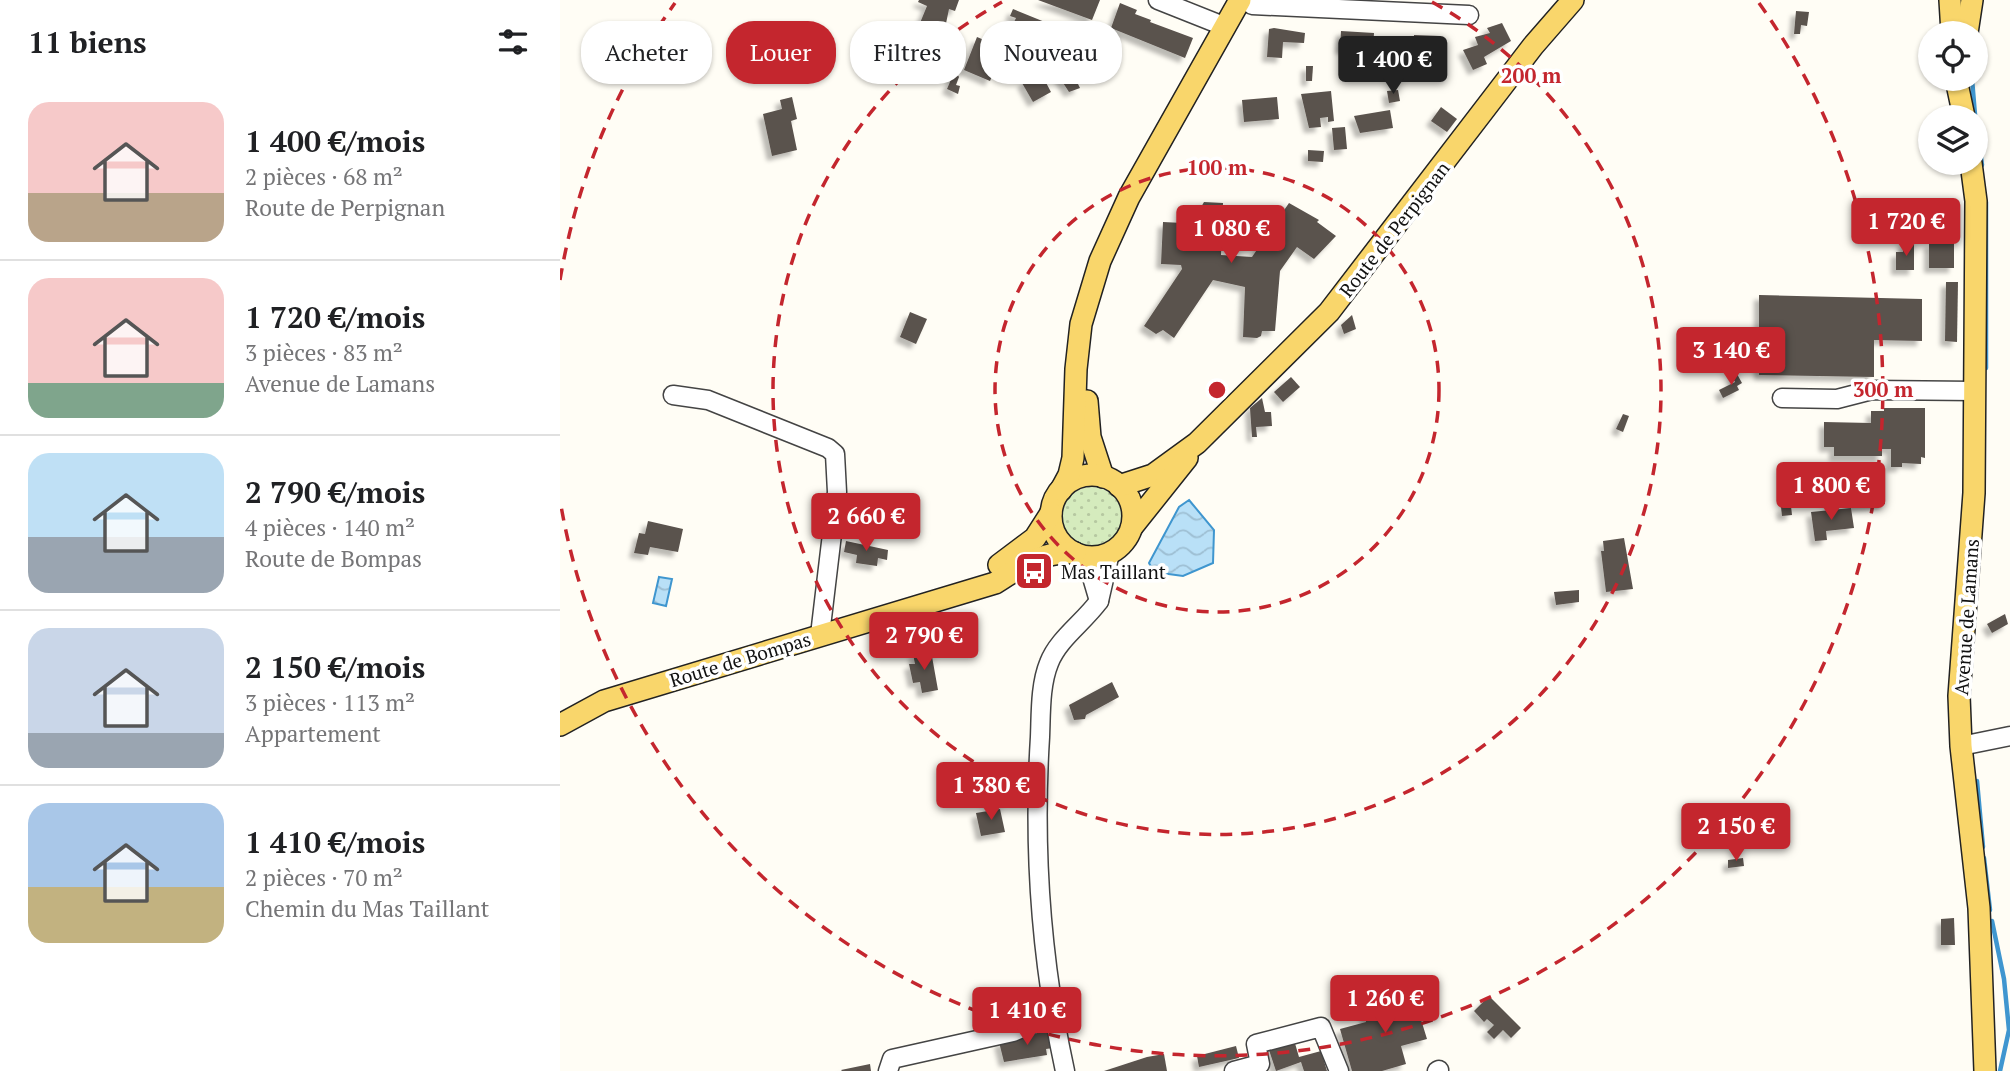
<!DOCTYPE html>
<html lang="fr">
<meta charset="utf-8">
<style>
:root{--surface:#fff;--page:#f6f6f6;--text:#202124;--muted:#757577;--line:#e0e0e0;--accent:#c4262e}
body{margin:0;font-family:"PT Serif",serif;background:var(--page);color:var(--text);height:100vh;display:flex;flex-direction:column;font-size:26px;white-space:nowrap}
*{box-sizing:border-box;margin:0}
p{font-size:23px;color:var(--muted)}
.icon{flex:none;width:38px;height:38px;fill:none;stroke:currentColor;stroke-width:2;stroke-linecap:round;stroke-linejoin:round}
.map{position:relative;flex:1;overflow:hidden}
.side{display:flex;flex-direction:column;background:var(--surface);width:560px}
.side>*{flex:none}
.hud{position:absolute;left:21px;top:21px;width:665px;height:63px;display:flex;gap:14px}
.buttons{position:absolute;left:1358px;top:21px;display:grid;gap:14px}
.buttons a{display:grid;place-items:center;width:70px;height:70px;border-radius:50%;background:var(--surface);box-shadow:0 2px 5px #0004;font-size:35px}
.price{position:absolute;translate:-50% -60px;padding:0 16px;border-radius:7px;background:var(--accent);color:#fff;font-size:23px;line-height:46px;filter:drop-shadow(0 2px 4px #0008)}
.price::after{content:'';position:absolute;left:50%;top:42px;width:21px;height:16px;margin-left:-10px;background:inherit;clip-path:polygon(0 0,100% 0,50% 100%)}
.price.selected{background:#222;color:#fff}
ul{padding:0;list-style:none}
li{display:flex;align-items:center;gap:21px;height:175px;padding:0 28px}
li+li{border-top:2px solid var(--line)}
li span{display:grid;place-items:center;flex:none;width:196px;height:140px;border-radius:21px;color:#555}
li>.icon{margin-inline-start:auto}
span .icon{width:84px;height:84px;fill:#fffc;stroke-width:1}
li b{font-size:30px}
h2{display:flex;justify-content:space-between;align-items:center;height:84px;padding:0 28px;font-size:30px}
.pill{padding:0 24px;border-radius:28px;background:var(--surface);box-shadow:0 2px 5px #0004;font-size:24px;line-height:63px}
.pill.selected{background:var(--accent);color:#fff}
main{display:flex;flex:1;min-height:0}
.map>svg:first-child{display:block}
.grass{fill:url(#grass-dots)}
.water{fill:url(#water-waves);stroke:#3f96cf;stroke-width:2}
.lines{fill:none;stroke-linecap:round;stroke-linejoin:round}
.stream{stroke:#3f96cf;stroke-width:4.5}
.building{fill:#5a524d;filter:url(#shadow)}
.minor-casing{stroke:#444;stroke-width:21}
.major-casing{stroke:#222;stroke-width:24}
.minor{stroke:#fff;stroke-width:18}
.major{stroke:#f9d66b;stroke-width:21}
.ring{fill:none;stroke:#c4262e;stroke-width:3.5;stroke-dasharray:12 9}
.labels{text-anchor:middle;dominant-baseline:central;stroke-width:7;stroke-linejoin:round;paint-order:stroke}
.street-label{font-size:19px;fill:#111;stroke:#fff}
.poi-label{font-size:19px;fill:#111;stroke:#fff;text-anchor:start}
.centre{fill:#c4262e;stroke:#fff;stroke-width:3.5}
.ring-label{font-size:21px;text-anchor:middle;font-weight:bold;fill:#c4262e;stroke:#fff;stroke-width:7;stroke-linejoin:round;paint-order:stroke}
</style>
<main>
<section class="side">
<h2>11 biens<svg class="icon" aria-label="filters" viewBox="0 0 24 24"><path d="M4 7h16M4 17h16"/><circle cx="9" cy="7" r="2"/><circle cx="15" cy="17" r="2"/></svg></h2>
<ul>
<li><span style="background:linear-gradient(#f6c9c9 65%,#b9a48a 0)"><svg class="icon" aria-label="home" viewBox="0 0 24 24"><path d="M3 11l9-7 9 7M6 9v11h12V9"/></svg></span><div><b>1 400 €/mois</b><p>2 pièces · 68 m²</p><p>Route de Perpignan</p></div></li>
<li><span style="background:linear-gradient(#f6c9c9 75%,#7fa58c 0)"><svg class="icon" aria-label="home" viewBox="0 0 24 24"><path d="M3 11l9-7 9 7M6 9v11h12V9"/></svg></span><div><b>1 720 €/mois</b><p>3 pièces · 83 m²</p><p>Avenue de Lamans</p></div></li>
<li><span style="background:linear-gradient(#bfe0f5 60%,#9aa5b1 0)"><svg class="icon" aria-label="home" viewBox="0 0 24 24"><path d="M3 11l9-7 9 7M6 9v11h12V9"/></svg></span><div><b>2 790 €/mois</b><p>4 pièces · 140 m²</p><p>Route de Bompas</p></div></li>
<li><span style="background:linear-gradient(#c9d6e8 75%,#9aa5b1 0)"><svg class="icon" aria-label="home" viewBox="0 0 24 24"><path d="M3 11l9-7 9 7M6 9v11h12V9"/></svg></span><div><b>2 150 €/mois</b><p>3 pièces · 113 m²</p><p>Appartement</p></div></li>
<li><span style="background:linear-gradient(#a9c7e8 60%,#c2b280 0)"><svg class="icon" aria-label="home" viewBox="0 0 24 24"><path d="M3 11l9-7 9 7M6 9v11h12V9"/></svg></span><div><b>1 410 €/mois</b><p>2 pièces · 70 m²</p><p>Chemin du Mas Taillant</p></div></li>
</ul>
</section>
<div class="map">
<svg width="1450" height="1071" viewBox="0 0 1450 1071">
<defs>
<pattern id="grass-dots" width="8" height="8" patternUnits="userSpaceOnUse" patternTransform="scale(1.75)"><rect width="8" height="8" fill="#d5ebbd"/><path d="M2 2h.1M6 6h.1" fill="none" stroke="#b6c8a1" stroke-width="1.8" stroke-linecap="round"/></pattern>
<pattern id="water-waves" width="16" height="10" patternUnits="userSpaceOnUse" patternTransform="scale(1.75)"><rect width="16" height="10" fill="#b9e0f7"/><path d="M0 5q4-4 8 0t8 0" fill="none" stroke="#9ebfd3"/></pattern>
<filter id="shadow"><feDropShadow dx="-5" dy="5" stdDeviation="2" flood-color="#0004"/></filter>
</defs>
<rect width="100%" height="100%" fill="#fffdf5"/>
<!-- grass -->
<circle class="grass" cx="532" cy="517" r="30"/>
<!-- water -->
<g class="water">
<path d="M629 500 654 530 653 563 623 576 594 572 589 563 619 507Z"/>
<path d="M99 577 112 579 106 606 93 603Z"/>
</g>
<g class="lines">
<!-- stream -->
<g class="stream">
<path d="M1412 79 1415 115"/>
<path d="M1417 128 1422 165"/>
<path d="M1426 202V368"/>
<path d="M1417 781 1423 847"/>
<path d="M1424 858 1430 910"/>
<path d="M1432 921 1444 979 1449 1030 1440 1071"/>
</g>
</g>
<!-- building -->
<g class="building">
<path d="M359 0H399L395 11 389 9 384 33 375 30 373 36 361 31 363 25 360 23 367 6 358 2Z"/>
<path d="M478 0H540L532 20Z"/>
<path d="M560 3 577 10 575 14 591 20 590 22 633 38 625 58 551 28Z"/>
<path d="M453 9 502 29 497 44 469 30 467 37 456 33 458 28 452 26 456 18 450 16Z"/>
<path d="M1236 11 1249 12 1247 26 1241 25 1240 34H1234Z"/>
<path d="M942 23 951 41 924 57 927 64 913 70 903 50 918 45 915 37 930 33 927 28Z"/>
<path d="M328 26 339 32 334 41 323 35Z"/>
<path d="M714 28 745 33 744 43 723 42 722 58 707 57 709 29Z"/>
<path d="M781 31 814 33 813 50 780 49Z"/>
<path d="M854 35 880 36 879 50 869 49 868 57 853 56V65L837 64 836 40 854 39Z"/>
<path d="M417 37 429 42 424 56 439 59 430 81 404 70Z"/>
<path d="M527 45 536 65 529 69 525 64 512 72 520 88 509 92 492 66Z"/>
<path d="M746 66H753L752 81H746Z"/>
<path d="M395 70 399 77 396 85 400 86 398 94 387 89Z"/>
<path d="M473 76 483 77 491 92 473 102 462 83Z"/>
<path d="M838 90 840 101 829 103 827 91Z"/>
<path d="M771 91 774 121 768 122V117L760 118 761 127 749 128 741 94Z"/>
<path d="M232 97 237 119 231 121 237 150 212 156 203 114 222 109 220 100Z"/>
<path d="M717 97 719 119 684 122 682 100Z"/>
<path d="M881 107 897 119 887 132 871 121Z"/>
<path d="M830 110 833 128 800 133 794 116Z"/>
<path d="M785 127 787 149 774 150 772 128Z"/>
<path d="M748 150 764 151 763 162 748 161Z"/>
<path d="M644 202 663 203 661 255 692 257 729 203 759 220 757 222 776 236 754 259 737 247 720 271 715 331H702L701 336 697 338 683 337 685 287 653 280 614 338 603 330 596 334 584 326 622 269 621 265 601 264 603 222 623 223 624 208 640 209Z"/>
<path d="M1343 243H1354V270H1336V252H1343Z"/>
<rect x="1369" y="243" width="25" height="25"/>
<path d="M1386 282H1398L1397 342 1385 341Z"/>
<path d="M1199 295 1362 299V341L1314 340V377L1199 375Z"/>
<path d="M350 312 367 319 356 344 340 337Z"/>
<path d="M792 315 796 329 784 334 781 325Z"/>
<path d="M1177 374 1182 383 1177 386 1179 390 1163 398 1159 390 1175 382 1172 377Z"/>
<path d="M731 377 740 387 723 402 714 392Z"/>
<path d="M702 398 705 412H711L712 426 696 427 697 437H692L690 408Z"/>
<path d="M1324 408H1365V458L1361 457V464L1342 463V467H1331V449H1322V456H1274V447H1264V422L1311 423V411H1324Z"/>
<path d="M1063 414 1069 416 1063 432 1056 429Z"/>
<path d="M1309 480 1311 497 1324 496 1325 504 1291 508 1290 499 1273 501 1272 482Z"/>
<path d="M1231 506 1232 515 1222 516 1221 507Z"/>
<path d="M1291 508 1294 528 1266 531 1267 540 1255 541 1251 512Z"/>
<path d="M88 521 123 529 118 552 90 547 88 555 74 553 79 533 85 534Z"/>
<path d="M1064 538 1073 589 1046 592 1041 551H1044L1043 541Z"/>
<path d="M286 541 328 550 327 560 318 558 317 566 296 563 297 555 284 552Z"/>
<path d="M1019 590V602L996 605 994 592Z"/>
<path d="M1445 614 1448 624 1432 633 1427 624Z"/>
<path d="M371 651 378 690 362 693 360 682 353 683 349 664H355L353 654Z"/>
<path d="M552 682 559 697 526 715 525 719 514 720 509 705Z"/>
<path d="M440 809 445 832 421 836 416 813Z"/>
<path d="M1183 858 1184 866 1168 868V860Z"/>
<path d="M1394 918 1395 945H1381V919Z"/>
<path d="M855 995 870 1004 866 1011 859 1013 867 1039 841 1046 846 1064 822 1071H792L780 1029 806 1022 803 1010Z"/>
<path d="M929 996 961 1028 951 1038 943 1030 934 1039 927 1032 934 1025 927 1019 924 1022 914 1011Z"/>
<path d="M490 1030 493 1048 486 1049 487 1055 444 1062 439 1042Z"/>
<path d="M734 1040 739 1057 761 1051 767 1071H744L741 1062 716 1071 708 1047Z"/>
<path d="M676 1046 679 1058 639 1067 637 1056Z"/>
<path d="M604 1054 607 1071H544L587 1057Z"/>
<path d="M310 1064 311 1071H282L281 1070Z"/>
</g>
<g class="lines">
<defs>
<g id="minor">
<path d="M598 0 666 27"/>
<path d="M692 5 909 15"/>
<path d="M113 395 148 400 268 448 275 454 277 492 260 635"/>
<path d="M1222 398 1277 399 1312 390 1415 391"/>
<path d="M526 557 539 601 550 553"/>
<path d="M1401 746 1450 736"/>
<path d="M328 1071 332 1059 453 1032 494 1014"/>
<path d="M505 1071C481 961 473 849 480 737 481 713 480 685 489 663 498 639 524 622 539 601"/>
<path d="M674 1071 700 1064 696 1044 761 1027 779 1071"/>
<path d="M877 1071 879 1070"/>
</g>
<g id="major">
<path d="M1390 0 1392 33"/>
<path d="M1407 33 1412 0"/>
<path d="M1396 79 1404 117"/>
<path d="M1411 163 1416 201 1414 493 1399 696 1401 746 1419 908 1425 1071"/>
<path d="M527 401 530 437 543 477"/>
<circle cx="532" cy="516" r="41"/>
<path d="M559 486 593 475 637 443 769 312 973 46 1013 0"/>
<path d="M501 490 509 475 513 458 516 369 521 324 540 261 569 197 680 0"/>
<path d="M572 527 627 458"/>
<path d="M439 565 475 538 491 513"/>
<path d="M0 725 44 701 435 583C462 566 482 551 515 553"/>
</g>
</defs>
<!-- minor casing -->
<use href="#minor" class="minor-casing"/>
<!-- major casing -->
<use href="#major" class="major-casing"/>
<!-- minor -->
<use href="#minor" class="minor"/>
<!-- major -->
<use href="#major" class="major"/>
</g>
<!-- distance rings -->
<g class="ring">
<circle cx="657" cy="390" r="222"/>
<path d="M872 2A444 444 0 1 1 442 2"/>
<path d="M0 280A666 666 0 0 1 115 3M1199 3A666 666 0 1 1 0 500"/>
</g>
<!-- icons -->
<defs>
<symbol id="bus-square" viewBox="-11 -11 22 22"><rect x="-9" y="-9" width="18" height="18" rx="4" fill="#c4262e" stroke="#fff"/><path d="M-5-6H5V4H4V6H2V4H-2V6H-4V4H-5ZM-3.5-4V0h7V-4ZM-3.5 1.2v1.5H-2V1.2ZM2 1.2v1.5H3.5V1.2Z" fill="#fff"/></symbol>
</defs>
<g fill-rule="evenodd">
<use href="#bus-square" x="452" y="549" width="44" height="44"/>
</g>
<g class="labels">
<!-- street labels -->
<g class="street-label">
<text transform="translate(834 229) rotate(-52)">Route de Perpignan</text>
<text transform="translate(1406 617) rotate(-86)">Avenue de Lamans</text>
<text transform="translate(180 659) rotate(-17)">Route de Bompas</text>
</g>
<!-- poi labels -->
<g class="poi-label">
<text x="501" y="571">Mas Taillant</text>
</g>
</g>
<circle cx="657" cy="390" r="10" class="centre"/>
<g class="ring-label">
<text x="971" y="83">200 m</text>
<text x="657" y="175">100 m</text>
<text x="1323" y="397">300 m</text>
</g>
</svg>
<div class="buttons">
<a><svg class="icon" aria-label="locate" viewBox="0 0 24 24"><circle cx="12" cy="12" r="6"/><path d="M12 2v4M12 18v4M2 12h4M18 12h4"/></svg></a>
<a><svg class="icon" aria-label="layers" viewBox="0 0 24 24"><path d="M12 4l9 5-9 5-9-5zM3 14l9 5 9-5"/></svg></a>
</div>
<b class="price selected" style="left:833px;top:96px">1 400 €</b>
<b class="price" style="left:1346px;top:258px">1 720 €</b>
<b class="price" style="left:671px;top:265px">1 080 €</b>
<b class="price" style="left:1171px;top:387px">3 140 €</b>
<b class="price" style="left:1271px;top:522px">1 800 €</b>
<b class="price" style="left:306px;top:553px">2 660 €</b>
<b class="price" style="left:364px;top:672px">2 790 €</b>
<b class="price" style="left:431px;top:822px">1 380 €</b>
<b class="price" style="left:1176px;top:863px">2 150 €</b>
<b class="price" style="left:825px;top:1035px">1 260 €</b>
<b class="price" style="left:467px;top:1047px">1 410 €</b>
<div class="hud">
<a class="pill">Acheter</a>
<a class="pill selected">Louer</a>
<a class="pill">Filtres</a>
<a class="pill">Nouveau</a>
</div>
</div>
</main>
